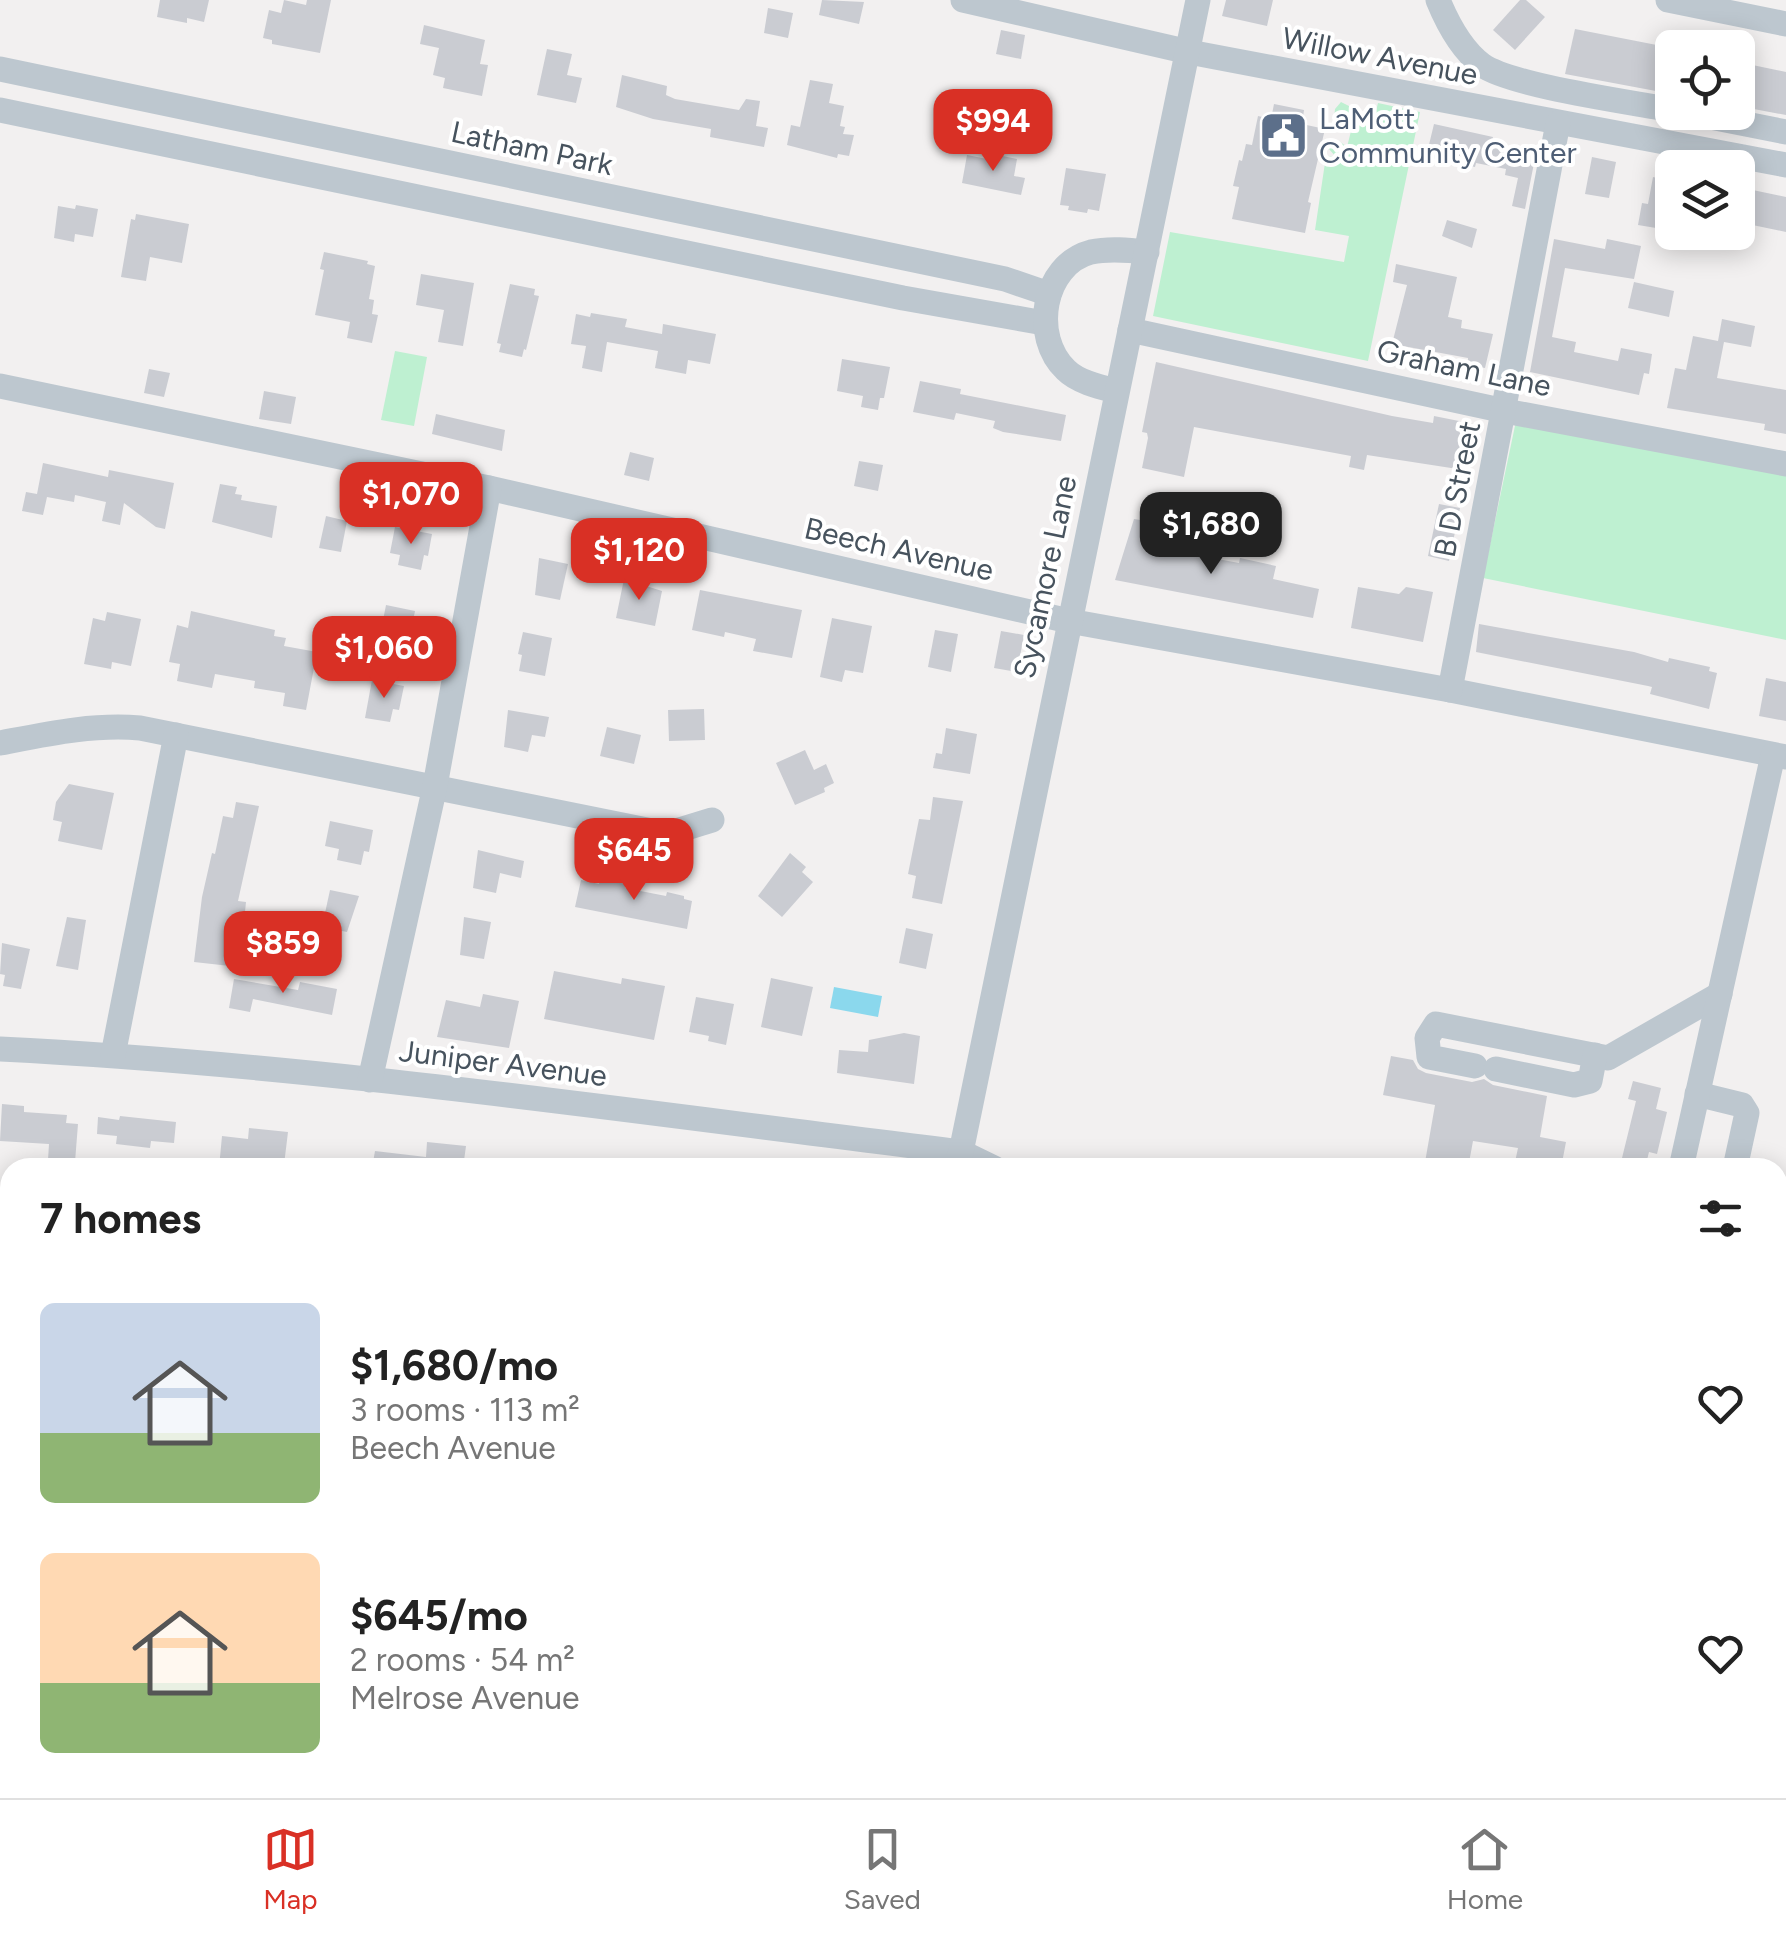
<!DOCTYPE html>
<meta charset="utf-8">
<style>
:root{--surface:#fff;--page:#f2f2f2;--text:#222;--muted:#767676;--line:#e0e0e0;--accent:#d93025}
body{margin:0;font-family:Figtree,sans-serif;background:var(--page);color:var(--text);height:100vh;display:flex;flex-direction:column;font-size:38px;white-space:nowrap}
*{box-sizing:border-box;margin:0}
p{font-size:32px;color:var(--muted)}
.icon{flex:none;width:55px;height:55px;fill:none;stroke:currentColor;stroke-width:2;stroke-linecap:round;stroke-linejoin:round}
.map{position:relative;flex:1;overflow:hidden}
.details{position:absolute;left:0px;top:1158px;width:1788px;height:642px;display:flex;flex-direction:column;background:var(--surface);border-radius:30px 30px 0 0;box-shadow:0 5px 25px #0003}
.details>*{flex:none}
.tools{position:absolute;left:1655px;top:30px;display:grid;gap:20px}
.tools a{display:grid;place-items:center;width:100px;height:100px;border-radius:15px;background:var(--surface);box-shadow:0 5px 25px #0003;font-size:50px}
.price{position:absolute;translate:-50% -85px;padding:0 22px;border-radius:20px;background:var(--accent);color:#fff;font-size:32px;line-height:65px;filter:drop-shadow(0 2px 5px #0008)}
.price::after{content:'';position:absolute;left:50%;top:60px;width:30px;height:22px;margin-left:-15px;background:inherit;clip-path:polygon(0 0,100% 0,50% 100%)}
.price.selected{background:#222;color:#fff}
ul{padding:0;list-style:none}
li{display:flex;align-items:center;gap:30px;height:250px;padding:0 40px}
li span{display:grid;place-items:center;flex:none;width:280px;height:200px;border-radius:15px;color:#555}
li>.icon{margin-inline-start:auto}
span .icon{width:120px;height:120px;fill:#fffc;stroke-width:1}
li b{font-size:42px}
h2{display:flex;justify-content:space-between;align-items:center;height:120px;padding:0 40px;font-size:42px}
.dock{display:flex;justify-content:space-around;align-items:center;height:140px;border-top:2px solid var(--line);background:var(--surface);font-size:28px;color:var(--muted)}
.dock a{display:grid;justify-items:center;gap:5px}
.dock .selected{color:var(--accent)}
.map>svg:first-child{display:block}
.green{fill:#bef0d1}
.water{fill:#8bd8ed}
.building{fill:#caccd2}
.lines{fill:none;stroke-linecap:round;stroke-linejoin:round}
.minor{stroke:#bdc7cf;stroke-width:25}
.labels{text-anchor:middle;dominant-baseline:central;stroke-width:8;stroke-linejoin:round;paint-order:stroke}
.street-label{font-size:30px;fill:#47535e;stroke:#fff}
.service-label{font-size:30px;fill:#4e5e75;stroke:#fff;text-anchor:start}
</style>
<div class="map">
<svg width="1786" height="1798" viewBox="0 0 1786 1798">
<rect width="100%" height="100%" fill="#f2f0f0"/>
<!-- green -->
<g class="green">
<path d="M1341 102 1355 109 1358 116 1374 119 1378 103 1420 112 1368 361 1153 316 1170 232 1344 262 1349 236 1315 230 1326 156 1336 157 1329 149 1332 142 1339 141 1347 147 1352 127 1350 122 1334 119 1335 109Z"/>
<path d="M395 351 427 357 414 426 381 420Z"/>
<path d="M1516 421 1786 476V640L1483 578Z"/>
</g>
<!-- water -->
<path class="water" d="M834 987 882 996 878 1017 830 1008Z"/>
<!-- building -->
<g class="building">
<path d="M160 0H209L204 22 187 18V23L157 17Z"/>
<path d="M284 0 306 5 307 0H331L320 53 272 44V40L263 38 269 10 281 13Z"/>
<path d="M822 0 864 2 859 24 819 15Z"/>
<path d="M1226 0H1273L1267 26 1222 16Z"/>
<path d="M1520 0H1526L1545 17 1515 50 1493 30Z"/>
<path d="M768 8 793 13 788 38 764 33Z"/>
<path d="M424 25 485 40 480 64 488 65 482 96 443 88 445 78 433 75 439 48 420 44Z"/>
<path d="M1575 29 1672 48V94L1565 74Z"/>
<path d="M1001 30 1025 35 1021 59 996 54Z"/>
<path d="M547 49 572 54 567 75 582 78 576 103 537 95Z"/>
<path d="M1738 62 1786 72V115L1738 106Z"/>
<path d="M622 75 667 86 666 95 675 99 739 110 746 99 760 101 756 126 768 128 764 147 710 137 711 129 653 119 616 107Z"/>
<path d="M810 80 833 84 829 103 844 106 840 126 845 127 843 134 854 135 849 156 838 154 837 158 787 145 791 125 800 127Z"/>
<path d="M1274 104 1304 110 1302 124 1325 129 1308 202 1311 203 1305 233 1232 219 1239 187 1233 186 1239 160 1242 161 1246 144 1252 145 1258 116 1271 119Z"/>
<path d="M1434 124 1493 137 1491 144 1536 153 1525 209 1512 206 1518 178 1505 175 1506 169 1476 163 1475 167 1426 157Z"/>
<path d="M993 154 1017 159 1014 176 1025 178 1021 195 962 183 967 155 992 160Z"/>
<path d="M1592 157 1616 162 1609 198 1585 194Z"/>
<path d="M1066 168 1106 174 1099 211 1088 209 1087 213 1068 210 1069 206 1060 205Z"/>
<path d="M1658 171 1672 174V210L1664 209 1656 228 1638 225 1642 203 1648 204 1653 177 1657 178Z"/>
<path d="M1748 189 1786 197V232L1738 222 1744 196 1747 197Z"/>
<path d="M76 205 98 209 93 237 75 234 74 242 54 238 58 206 75 209Z"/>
<path d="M136 214 189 224 182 263 150 257 146 281 121 277 131 219 135 220Z"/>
<path d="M1447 220 1477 229 1472 248 1442 236Z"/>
<path d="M1554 239 1605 249 1607 239 1641 246 1634 279 1565 268 1552 337 1576 342 1574 352 1618 361 1621 348 1652 354 1649 374 1644 373 1639 395 1530 372Z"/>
<path d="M324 252 368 261 367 264 375 266 369 299 374 300 372 314 378 315 372 343 347 338 350 322 315 315 324 270 320 269Z"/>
<path d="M1396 264 1457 277 1448 317 1462 320 1461 328 1493 334 1485 368 1468 365V358L1392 344 1407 285 1393 282Z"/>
<path d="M421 274 474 283 463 346 438 342 444 310 416 305Z"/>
<path d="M1634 282 1674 291 1669 317 1628 308Z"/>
<path d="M510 284 535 289 534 295 539 296 526 350 524 349 522 357 499 352 501 344 497 343Z"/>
<path d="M591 313 627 319 625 327 662 334 663 324 716 334 710 364 688 360 686 374 655 368 658 351 607 342 602 372 582 368 586 346 571 344 576 314 590 317Z"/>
<path d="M1722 319 1755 326 1751 347 1724 342 1717 378 1786 390V434L1764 430 1765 424 1667 408 1675 368 1686 370 1693 336 1718 341Z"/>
<path d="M842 359 890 367 884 398H880L878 410 861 407 863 396 837 391Z"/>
<path d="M1156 362 1392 416 1433 423 1434 416 1474 424 1464 470 1367 455 1364 470 1349 467 1351 456 1194 427 1184 477 1142 468 1148 438 1147 433 1142 432Z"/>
<path d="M149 369 170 373 164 397 144 393Z"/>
<path d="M920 381 961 389 960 394 1066 415 1061 441 1003 432 993 428 995 421 956 413 954 420 913 412Z"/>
<path d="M264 391 296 397 291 424 259 419Z"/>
<path d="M436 414 505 430 502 451 432 434Z"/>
<path d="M630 452 654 458 649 481 624 475Z"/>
<path d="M859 461 883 465 878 491 854 486Z"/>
<path d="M43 463 108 477 109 470 174 483 165 529 156 527 124 503 120 525 102 521 106 502 75 495 74 502 47 497 43 515 22 511 26 492 37 494Z"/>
<path d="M220 484 237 487 235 494 242 495 241 500 277 506 272 538 212 522Z"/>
<path d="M1439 504 1460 508 1449 561 1428 556Z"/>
<path d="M326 516 347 521 341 552 319 548Z"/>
<path d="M1134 519 1152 522 1148 546 1239 563 1240 558 1276 566 1273 579 1319 589 1313 618 1115 580Z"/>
<path d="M395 527 432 534 428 556 424 555 421 570 398 565 400 555 390 553Z"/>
<path d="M539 558 568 564 560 600 535 595Z"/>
<path d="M624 579 662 591 655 626 616 618Z"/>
<path d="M1358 587 1399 594 1406 587 1433 592 1423 642 1351 628Z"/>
<path d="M700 590 802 610 792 658 753 651 756 639 725 632 724 637 692 630Z"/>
<path d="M386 605 415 611 408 646 379 641Z"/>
<path d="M191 611 275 630 274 636 286 638 284 646 317 652 306 710 283 706 285 693 254 688 255 681 215 674 212 688 177 681 180 664 169 662 177 625 188 628Z"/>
<path d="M107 612 141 619 131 666 112 662 111 669 84 664 93 618 105 621Z"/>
<path d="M832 618 872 626 863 673 845 670 842 682 820 677Z"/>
<path d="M1479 624 1634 652 1668 662 1669 658 1710 667 1709 671 1717 673 1709 709 1650 694 1652 687 1648 686 1476 652Z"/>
<path d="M935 630 958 634 951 672 928 667Z"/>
<path d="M1001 631 1024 635 1017 672 994 668Z"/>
<path d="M523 632 552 638 545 676 519 671 522 655 518 654Z"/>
<path d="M1766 678 1786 682V721L1759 716Z"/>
<path d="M372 680 404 686 399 710 393 709 390 722 365 718Z"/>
<path d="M704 709 705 740 669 741 668 710Z"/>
<path d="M508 710 549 717 545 737 532 735 528 752 504 747Z"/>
<path d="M607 727 641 735 634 764 600 756Z"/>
<path d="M946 728 977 734 970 774 933 768 936 753 942 754Z"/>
<path d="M805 750 814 770 826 764 834 783 824 788 825 792 795 805 776 763Z"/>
<path d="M69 784 114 793 102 850 58 841 62 822 53 820 56 802Z"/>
<path d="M933 797 963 801 942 904 912 898 916 876 908 874 919 819 930 820Z"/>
<path d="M236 802 259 806 238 901 246 902 242 942 233 941 230 966 194 962 202 897 212 853 215 854 223 816 233 818Z"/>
<path d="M330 821 373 830 369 852 364 851 361 865 337 860 339 849 325 846Z"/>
<path d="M478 850 524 861 521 878 500 873 496 893 473 888Z"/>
<path d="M790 853 806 867 802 872 813 882 782 917 758 896Z"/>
<path d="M600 879 626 884 625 888 666 896 667 892 684 896V899L692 901 687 929 575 907 581 880 599 884Z"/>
<path d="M330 890 359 896 347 932 322 927Z"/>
<path d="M67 917 86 920 78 970 56 966Z"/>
<path d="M464 917 491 922 484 959 460 955Z"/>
<path d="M906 928 933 934 926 969 899 963Z"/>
<path d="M2 943 30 949 21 989 3 986 5 975 0 974Z"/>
<path d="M554 971 621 984 622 978 665 986 654 1040 544 1019Z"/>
<path d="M771 978 813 987 802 1036 761 1027Z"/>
<path d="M234 979 298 990 300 982 337 989 332 1015 253 999 250 1012 229 1008Z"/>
<path d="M483 994 519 1001 509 1048 437 1037 446 1000 480 1007Z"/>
<path d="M696 997 734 1004 726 1045 708 1041 709 1036 689 1032Z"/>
<path d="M904 1033 920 1036 914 1084 837 1073 839 1050 868 1052 869 1040Z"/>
<path d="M1391 1056 1413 1060 1418 1069 1426 1073 1472 1082 1484 1079 1493 1085 1547 1096 1540 1137 1566 1142 1561 1168 1515 1162 1518 1148 1473 1141 1468 1168H1424L1435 1105 1383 1095Z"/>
<path d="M1633 1081 1661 1088 1656 1109 1667 1112 1657 1154 1649 1152 1646 1164 1622 1158 1636 1101 1628 1099Z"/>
<path d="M2 1104 24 1106V1112L67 1115 66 1123 78 1124 75 1162 48 1160 49 1144 0 1141Z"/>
<path d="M120 1116 176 1122 174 1143 151 1141 150 1148 116 1144 117 1136 97 1134 98 1117 119 1120Z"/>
<path d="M249 1128 288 1132 284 1165 248 1162 247 1168H219L222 1136 248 1139Z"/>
<path d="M427 1142 466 1146 463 1168H372L375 1151 426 1157Z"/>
</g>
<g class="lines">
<!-- minor -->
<g class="minor">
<path d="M963 0 1189 52 1786 165"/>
<path d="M1438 0C1447 22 1462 50 1482 65 1512 86 1631 102 1672 110"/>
<path d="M1668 0 1786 24"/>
<path d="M0 69 1005 279 1049 294"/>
<path d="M0 110 903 298 1044 323"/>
<path d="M1685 112 1786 132"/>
<path d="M1130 330 1505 411 1786 464"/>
<path d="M0 386 489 488 1069 621 1450 690 1786 757"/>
<path d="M1116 391C1100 387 1078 382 1066 370 1031 337 1042 265 1091 252 1109 248 1129 250 1147 252"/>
<path d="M1450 690 1558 123"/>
<path d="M0 743C47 734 92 724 140 728L652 831 673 832 712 820"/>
<path d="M0 1049C322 1065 641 1113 961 1152L994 1168"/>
<path d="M113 1055 176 735"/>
<path d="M1475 1066 1429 1057 1427 1038 1436 1024 1608 1058 1720 994"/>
<path d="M1496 1069 1574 1085 1590 1081 1595 1055"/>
<path d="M370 1080 435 786 489 488"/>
<path d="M1697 1094 1742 1105 1747 1113 1735 1168"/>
<path d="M955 1168 961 1152 1198 0"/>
<path d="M1681 1168 1773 755"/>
<path d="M0 1445 10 1447"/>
<path d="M1528 1790 1534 1798"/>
<path d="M999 1798 1006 1790"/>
<path d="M1276 1798 1278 1790"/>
<path d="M1475 1798 1490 1790"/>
</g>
</g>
<!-- icons -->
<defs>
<symbol id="civic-square" viewBox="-11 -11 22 22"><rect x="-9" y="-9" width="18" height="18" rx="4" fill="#5c6f8a" stroke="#fff"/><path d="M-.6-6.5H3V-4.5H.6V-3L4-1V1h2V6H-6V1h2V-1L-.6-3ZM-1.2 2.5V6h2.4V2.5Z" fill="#fff"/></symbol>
</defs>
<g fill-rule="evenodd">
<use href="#civic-square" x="1256" y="108" width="55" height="55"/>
</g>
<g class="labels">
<!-- street labels -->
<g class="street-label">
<text transform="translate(1380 56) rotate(11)">Willow Avenue</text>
<text transform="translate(532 148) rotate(12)">Latham Park</text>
<text transform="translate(1464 368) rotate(12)">Graham Lane</text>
<text transform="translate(1457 489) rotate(-79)">B D Street</text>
<text transform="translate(899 549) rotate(13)">Beech Avenue</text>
<text transform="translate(1045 577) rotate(-78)">Sycamore Lane</text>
<text transform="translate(503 1063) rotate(7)">Juniper Avenue</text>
</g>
<!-- service labels -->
<g class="service-label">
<text x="1319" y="118">LaMott<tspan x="1319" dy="34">Community Center</tspan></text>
</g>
</g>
</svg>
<div class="tools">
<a><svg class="icon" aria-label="locate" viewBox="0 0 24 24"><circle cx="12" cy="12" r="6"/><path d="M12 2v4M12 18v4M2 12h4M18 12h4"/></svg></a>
<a><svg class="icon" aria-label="layers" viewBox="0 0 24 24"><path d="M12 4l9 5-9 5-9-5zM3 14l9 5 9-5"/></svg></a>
</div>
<b class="price" style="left:993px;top:174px">$994</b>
<b class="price" style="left:411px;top:547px">$1,070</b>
<b class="price selected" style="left:1211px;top:577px">$1,680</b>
<b class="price" style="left:639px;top:603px">$1,120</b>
<b class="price" style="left:384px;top:701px">$1,060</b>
<b class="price" style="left:634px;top:903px">$645</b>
<b class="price" style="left:283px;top:996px">$859</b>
<section class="details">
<h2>7 homes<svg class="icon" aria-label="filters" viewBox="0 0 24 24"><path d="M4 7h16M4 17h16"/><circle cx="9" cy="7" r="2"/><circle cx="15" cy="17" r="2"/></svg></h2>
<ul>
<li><span style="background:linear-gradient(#c9d6e8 65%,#8fb573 0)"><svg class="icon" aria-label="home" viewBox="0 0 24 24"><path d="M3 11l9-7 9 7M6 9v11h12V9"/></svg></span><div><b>$1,680/mo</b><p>3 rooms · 113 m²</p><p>Beech Avenue</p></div><svg class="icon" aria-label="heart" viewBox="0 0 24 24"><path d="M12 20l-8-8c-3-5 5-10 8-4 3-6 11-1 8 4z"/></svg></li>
<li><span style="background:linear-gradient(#ffd9b3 65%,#8fb573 0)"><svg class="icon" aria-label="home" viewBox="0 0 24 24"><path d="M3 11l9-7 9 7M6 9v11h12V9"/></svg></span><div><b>$645/mo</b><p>2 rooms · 54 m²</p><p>Melrose Avenue</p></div><svg class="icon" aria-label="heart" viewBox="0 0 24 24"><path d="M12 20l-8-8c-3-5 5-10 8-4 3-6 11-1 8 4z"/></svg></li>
</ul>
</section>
</div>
<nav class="dock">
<a class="selected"><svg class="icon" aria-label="map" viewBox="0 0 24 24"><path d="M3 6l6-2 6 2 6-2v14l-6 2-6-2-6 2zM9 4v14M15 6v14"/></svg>Map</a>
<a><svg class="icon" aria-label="saved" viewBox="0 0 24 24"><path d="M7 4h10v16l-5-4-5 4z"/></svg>Saved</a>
<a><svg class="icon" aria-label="home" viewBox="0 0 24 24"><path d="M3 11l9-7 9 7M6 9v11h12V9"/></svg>Home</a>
</nav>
